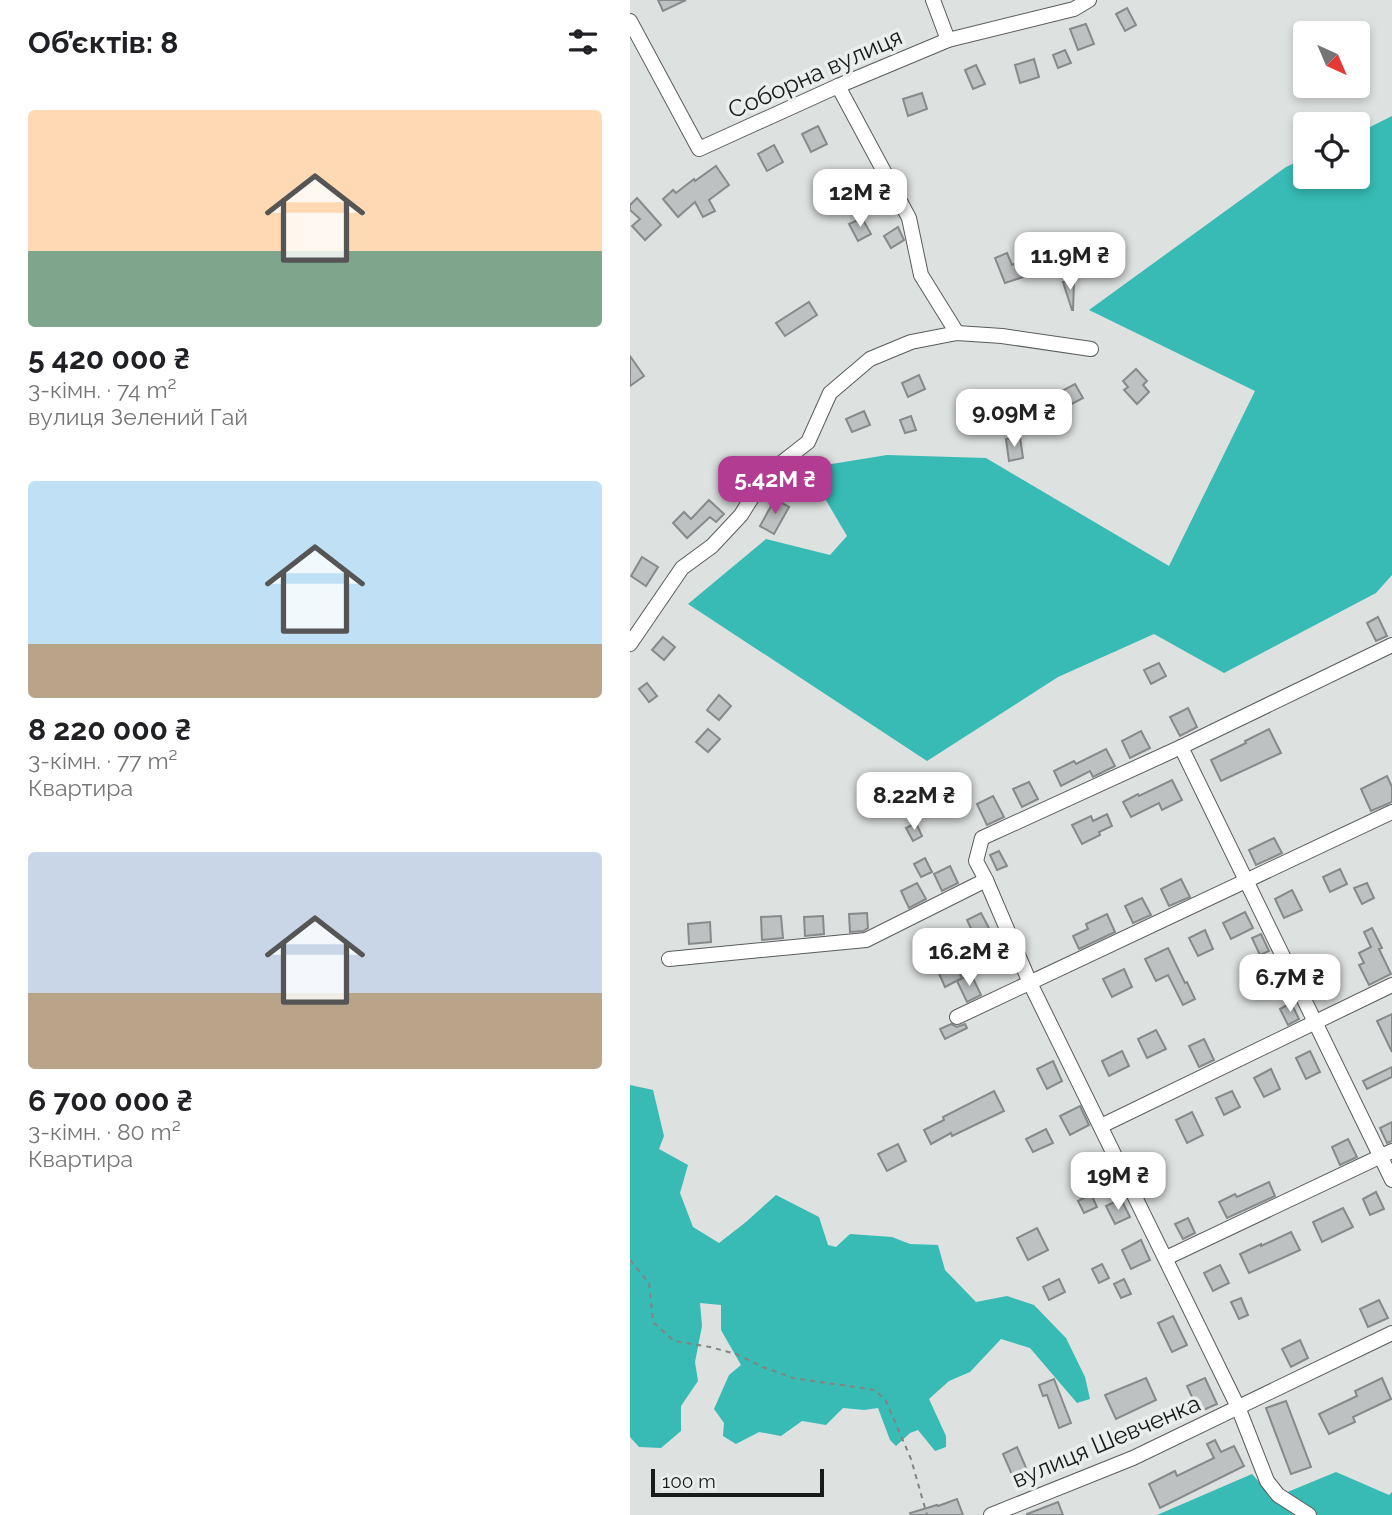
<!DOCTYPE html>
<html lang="uk">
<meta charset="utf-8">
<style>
:root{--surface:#fff;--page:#f6f6f6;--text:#202124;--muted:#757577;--accent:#b23c92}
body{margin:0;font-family:Raleway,sans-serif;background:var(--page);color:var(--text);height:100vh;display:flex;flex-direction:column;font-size:26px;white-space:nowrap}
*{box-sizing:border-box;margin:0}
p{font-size:23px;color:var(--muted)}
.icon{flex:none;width:38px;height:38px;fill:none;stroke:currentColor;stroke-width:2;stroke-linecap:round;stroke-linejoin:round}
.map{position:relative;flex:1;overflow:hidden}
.sheet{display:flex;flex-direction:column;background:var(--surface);width:630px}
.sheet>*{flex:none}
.needle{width:46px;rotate:136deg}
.fabs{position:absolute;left:663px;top:21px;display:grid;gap:14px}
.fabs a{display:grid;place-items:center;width:77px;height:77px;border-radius:7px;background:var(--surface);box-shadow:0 4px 10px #0003;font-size:35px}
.scale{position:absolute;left:21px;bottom:18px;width:173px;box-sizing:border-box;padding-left:7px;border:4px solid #191a1a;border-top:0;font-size:19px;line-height:24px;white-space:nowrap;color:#191a1a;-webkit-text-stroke:5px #eaeeed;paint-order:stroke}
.price{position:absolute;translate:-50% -60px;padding:0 16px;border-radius:14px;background:#fff;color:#222;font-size:23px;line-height:46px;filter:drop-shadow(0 2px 4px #0008)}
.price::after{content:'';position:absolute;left:50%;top:42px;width:21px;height:16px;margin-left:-10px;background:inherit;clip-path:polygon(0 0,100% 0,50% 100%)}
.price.active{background:var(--accent);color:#fff}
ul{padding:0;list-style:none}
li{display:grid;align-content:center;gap:14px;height:371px;padding:0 28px}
li span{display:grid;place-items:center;height:217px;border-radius:7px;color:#555}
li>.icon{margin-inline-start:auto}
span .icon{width:126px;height:126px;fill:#fffc;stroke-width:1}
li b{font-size:30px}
h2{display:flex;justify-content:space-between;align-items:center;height:84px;padding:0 28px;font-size:30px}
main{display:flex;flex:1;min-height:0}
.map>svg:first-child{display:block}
.forest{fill:#37bbb4}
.building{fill:#bec1c1;stroke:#878a8a;stroke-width:2}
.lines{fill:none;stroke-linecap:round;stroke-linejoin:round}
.minor-casing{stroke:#595c5c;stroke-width:16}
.path{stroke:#818483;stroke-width:2;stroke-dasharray:5 5;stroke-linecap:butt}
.minor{stroke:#fff;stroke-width:14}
.labels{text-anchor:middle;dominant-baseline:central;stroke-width:7;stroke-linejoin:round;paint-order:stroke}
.street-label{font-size:24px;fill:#191a1a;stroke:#eaeeed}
</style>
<main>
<section class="sheet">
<h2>Об’єктів: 8<svg class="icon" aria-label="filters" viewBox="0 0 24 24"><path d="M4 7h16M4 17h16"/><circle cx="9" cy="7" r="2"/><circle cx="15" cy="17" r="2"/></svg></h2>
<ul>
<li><span style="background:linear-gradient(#ffd9b3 65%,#7fa58c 0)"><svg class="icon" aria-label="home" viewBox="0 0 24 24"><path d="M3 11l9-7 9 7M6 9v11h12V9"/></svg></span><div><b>5 420 000 ₴</b><p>3-кімн. · 74 m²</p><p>вулиця Зелений Гай</p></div></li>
<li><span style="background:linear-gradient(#bfe0f5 75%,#b9a48a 0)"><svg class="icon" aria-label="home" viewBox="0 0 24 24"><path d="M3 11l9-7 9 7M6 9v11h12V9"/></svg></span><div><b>8 220 000 ₴</b><p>3-кімн. · 77 m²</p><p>Квартира</p></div></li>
<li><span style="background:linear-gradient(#c9d6e8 65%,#b9a48a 0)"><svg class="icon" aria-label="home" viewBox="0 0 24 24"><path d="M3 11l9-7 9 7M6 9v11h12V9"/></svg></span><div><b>6 700 000 ₴</b><p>3-кімн. · 80 m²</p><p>Квартира</p></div></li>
</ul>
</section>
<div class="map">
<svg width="762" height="1515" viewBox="0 0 762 1515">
<rect width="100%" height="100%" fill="#dde1e0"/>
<!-- forest -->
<g class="forest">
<path d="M762 116V575L746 593 594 673 524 634 428 677 297 761 58 604 136 539 200 555 217 536 177 468 257 455 356 458 539 566 625 391 459 310 656 167 675 158 676 177H728V133Z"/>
<path d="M0 1085 23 1090 34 1136 29 1149 58 1165 50 1193 63 1227 89 1243 116 1222 146 1195 189 1217 198 1245 206 1247 220 1234 262 1237 280 1244 308 1245 315 1270 346 1302 377 1296 404 1305 436 1338 455 1377 460 1399 447 1403 400 1348 371 1339 340 1372 319 1381 299 1399 316 1436V1447L305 1451 288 1430 280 1433 266 1446 260 1440 248 1408 234 1410 213 1408 196 1425 172 1421 151 1436 129 1432 106 1444 93 1436 94 1423 84 1409 99 1375 111 1365 91 1330V1305L70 1303 72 1326 65 1362 68 1381 51 1406V1431L31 1448 9 1447 0 1437Z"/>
<path d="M706 1472 759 1495 762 1492V1515H527L622 1474 643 1498Z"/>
</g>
<!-- building -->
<g class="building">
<path d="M28 0H56L33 11Z"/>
<path d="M497 8 506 25 495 31 486 14Z"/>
<path d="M456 24 464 44 448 50 440 29Z"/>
<path d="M435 50 441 63 428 68 423 55Z"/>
<path d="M404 59 409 77 390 83 385 65Z"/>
<path d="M346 65 355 84 343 89 335 70Z"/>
<path d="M292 93 297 109 278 116 273 99Z"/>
<path d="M188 126 197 144 181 152 172 134Z"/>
<path d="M144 145 153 162 137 171 128 154Z"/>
<path d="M86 166 99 185 79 200 85 211 73 217 65 202 48 217 33 199 43 190 46 193 64 179 65 181Z"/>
<path d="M7 198 31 225 15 240 2 226 10 219 0 210V205Z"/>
<path d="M232 218 241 234 228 241 219 224Z"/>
<path d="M268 227 274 240 261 248 254 236Z"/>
<path d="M435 243 441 261 427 265 421 247Z"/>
<path d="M377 253 382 265 404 255 411 271 375 283 365 258Z"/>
<path d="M433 282H444L443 310H442Z"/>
<path d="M179 302 187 315 155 336 146 323Z"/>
<path d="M0 356 14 376 0 386Z"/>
<path d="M506 369 517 381 513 385 519 392 507 404 494 390 498 387 493 381Z"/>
<path d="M289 375 295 389 278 397 272 383Z"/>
<path d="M445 384 453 398 436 407 428 393Z"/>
<path d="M234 411 240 425 222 432 216 419Z"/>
<path d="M281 416 286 430 275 433 270 420Z"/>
<path d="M390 437 393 458 379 461 376 439Z"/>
<path d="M145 499 159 507 144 534 130 526Z"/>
<path d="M79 500 94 514 86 522 80 517 57 538 43 523 54 512 61 519Z"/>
<path d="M12 557 28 567 16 586 1 576Z"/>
<path d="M748 617 757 636 746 641 737 623Z"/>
<path d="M33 637 45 647 34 660 22 650Z"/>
<path d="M529 663 536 676 521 684 514 670Z"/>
<path d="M17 683 27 696 19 702 9 689Z"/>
<path d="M89 695 101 706 89 720 77 710Z"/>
<path d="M558 708 567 727 550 736 540 717Z"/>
<path d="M78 729 90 739 78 752 66 742Z"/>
<path d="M639 729 651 753 591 781 581 760 616 743 615 741Z"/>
<path d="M511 731 520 748 500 758 492 741Z"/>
<path d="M476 749 485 766 463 777 460 771 431 786 424 771 444 761 446 764Z"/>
<path d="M757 776 762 787V802L741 811 731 789Z"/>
<path d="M542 780 552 800 532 810 529 803 501 817 493 802 508 794 509 796Z"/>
<path d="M399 782 408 799 392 807 383 789Z"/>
<path d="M363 796 374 817 357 825 347 804Z"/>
<path d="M477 814 482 826 469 832 470 835 452 844 442 825 461 816 463 821Z"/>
<path d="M286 823 292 836 283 841 276 828Z"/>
<path d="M644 838 652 853 626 865 619 850Z"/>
<path d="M369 851 377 866 367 870 360 855Z"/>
<path d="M295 858 302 872 291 877 284 864Z"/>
<path d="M320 866 328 883 312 891 304 874Z"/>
<path d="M710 869 717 884 700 892 693 877Z"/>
<path d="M551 879 560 897 539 906 531 889Z"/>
<path d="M287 883 296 899 279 908 271 891Z"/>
<path d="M737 883 744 898 732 904 724 888Z"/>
<path d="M662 890 672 910 654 918 645 899Z"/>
<path d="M512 898 521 915 503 923 495 906Z"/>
<path d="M615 912 623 928 601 939 593 923Z"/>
<path d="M237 913 238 928 233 931 220 932 219 914Z"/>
<path d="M351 913 360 930 345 937 337 920Z"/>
<path d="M477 914 485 932 449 949 443 936 458 929 456 924Z"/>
<path d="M151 916 153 938 132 940 131 917Z"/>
<path d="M193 916 194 934 175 936 174 917Z"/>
<path d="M80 922 81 942 59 944 58 924Z"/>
<path d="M742 928 752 948 749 949 761 974 739 985 729 965 734 963 729 953 741 947 734 932Z"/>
<path d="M575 930 583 949 568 956 559 938Z"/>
<path d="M631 934 639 951 630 955 622 938Z"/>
<path d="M322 935 330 951 316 958 308 941Z"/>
<path d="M538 948 555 983 557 982 565 999 553 1005 538 975 526 981 515 959Z"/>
<path d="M324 961 332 978 315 987 307 969Z"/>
<path d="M494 969 502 987 482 997 473 979Z"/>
<path d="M341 974 351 995 337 1002 327 981Z"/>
<path d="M661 1003 669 1019 658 1025 650 1009Z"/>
<path d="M762 1014V1052L747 1021Z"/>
<path d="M321 1024 327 1027 335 1024 337 1028 315 1039 310 1029Z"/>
<path d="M526 1030 536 1049 517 1058 508 1039Z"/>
<path d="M574 1039 584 1060 569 1067 559 1046Z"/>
<path d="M492 1051 499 1066 479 1076 472 1061Z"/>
<path d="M680 1051 690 1072 676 1079 666 1058Z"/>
<path d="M423 1061 432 1081 417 1089 407 1069Z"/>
<path d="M762 1067V1077L737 1089 733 1081Z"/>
<path d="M641 1069 650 1089 634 1097 624 1078Z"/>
<path d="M364 1091 374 1111 322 1136 321 1133 301 1144 294 1130 314 1120 313 1117Z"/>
<path d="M602 1091 610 1107 594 1115 586 1098Z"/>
<path d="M450 1106 459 1125 440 1135 430 1116Z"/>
<path d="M562 1112 573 1135 557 1143 546 1120Z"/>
<path d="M762 1122V1141L757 1143 750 1128Z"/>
<path d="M416 1129 423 1143 403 1152 396 1139Z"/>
<path d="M718 1139 727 1157 710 1165 702 1147Z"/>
<path d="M268 1144 276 1161 257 1171 248 1154Z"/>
<path d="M639 1182 645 1196 597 1218 589 1202 605 1194 607 1197Z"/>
<path d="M746 1192 754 1209 740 1215 733 1199Z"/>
<path d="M461 1194 467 1207 454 1213 448 1201Z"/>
<path d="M491 1199 500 1217 485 1224 476 1206Z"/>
<path d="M713 1208 723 1227 692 1242 683 1222Z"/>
<path d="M558 1218 565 1233 553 1239 545 1224Z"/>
<path d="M407 1228 418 1250 398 1260 387 1238Z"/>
<path d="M661 1232 670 1250 619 1273 610 1254 631 1244V1246Z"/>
<path d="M511 1240 520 1260 501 1269 492 1250Z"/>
<path d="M472 1264 479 1278 469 1283 462 1269Z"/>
<path d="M590 1265 599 1283 583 1291 574 1273Z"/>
<path d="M429 1279 435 1292 419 1300 413 1287Z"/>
<path d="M494 1279 501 1294 491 1298 484 1284Z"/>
<path d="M611 1298 618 1315 609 1319 601 1302Z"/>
<path d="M749 1300 758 1318 738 1327 730 1309Z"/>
<path d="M543 1316 557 1345 542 1352 528 1323Z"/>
<path d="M670 1340 678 1358 661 1367 652 1349Z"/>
<path d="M516 1378 526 1400 486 1419 475 1395Z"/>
<path d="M575 1378 587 1404 569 1412 557 1386Z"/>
<path d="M752 1378 761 1399 723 1417 725 1422 699 1434 689 1414 727 1396 725 1391Z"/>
<path d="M424 1379 441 1423 429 1428 417 1395 413 1396 409 1385Z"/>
<path d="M656 1401 681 1467 661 1474 636 1408Z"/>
<path d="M585 1440 591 1452 604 1446 614 1466 530 1508 519 1484 545 1471 547 1476 584 1458 577 1444Z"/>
<path d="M387 1447 397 1470 383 1477 373 1454Z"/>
<path d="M327 1499 333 1515H281L280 1513 307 1505 308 1506Z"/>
<path d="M428 1502 433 1515H397V1514Z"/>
</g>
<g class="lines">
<defs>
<g id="minor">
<path d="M303 0 318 40"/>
<path d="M0 21 69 149 208 86 318 40 444 9 459 0"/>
<path d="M208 86 279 218 291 275 327 333"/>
<path d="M0 644 52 568 82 546 111 515 136 475 178 442 200 393 240 359 281 342 327 333 372 336 461 349"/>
<path d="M551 747 762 1180"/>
<path d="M39 959 236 940 356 880"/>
<path d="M327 1017 762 812"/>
<path d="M471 1126 762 985"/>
<path d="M536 1258 762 1151"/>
<path d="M361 1515 503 1458 762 1333"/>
<path d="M679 1515 648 1495 637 1481 608 1407 400 983 356 880 346 861 352 838 551 747 762 645"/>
</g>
</defs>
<!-- minor casing -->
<use href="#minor" class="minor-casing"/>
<!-- path -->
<path class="path" d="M0 1260 19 1283 23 1322 44 1341 80 1347 106 1354 133 1367 163 1378 245 1390 256 1401 281 1459 297 1515"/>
<!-- minor -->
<use href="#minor" class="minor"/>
</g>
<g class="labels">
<!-- street labels -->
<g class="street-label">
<text transform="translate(185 73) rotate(-24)">Соборна вулиця</text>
<text transform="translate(476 1441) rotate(-23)">вулиця Шевченка</text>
</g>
</g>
</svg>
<div class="fabs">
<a><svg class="needle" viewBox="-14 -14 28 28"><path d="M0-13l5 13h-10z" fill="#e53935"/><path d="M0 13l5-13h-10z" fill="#757577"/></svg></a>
<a><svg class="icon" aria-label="locate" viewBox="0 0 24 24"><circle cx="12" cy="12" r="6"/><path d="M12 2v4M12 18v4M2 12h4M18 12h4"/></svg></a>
</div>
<div class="scale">100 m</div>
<b class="price" style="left:230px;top:229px">12M ₴</b>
<b class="price" style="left:440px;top:292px">11.9M ₴</b>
<b class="price" style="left:384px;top:449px">9.09M ₴</b>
<b class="price active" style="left:145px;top:516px">5.42M ₴</b>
<b class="price" style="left:284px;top:832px">8.22M ₴</b>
<b class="price" style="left:339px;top:988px">16.2M ₴</b>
<b class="price" style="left:660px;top:1014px">6.7M ₴</b>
<b class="price" style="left:488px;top:1212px">19M ₴</b>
</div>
</main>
